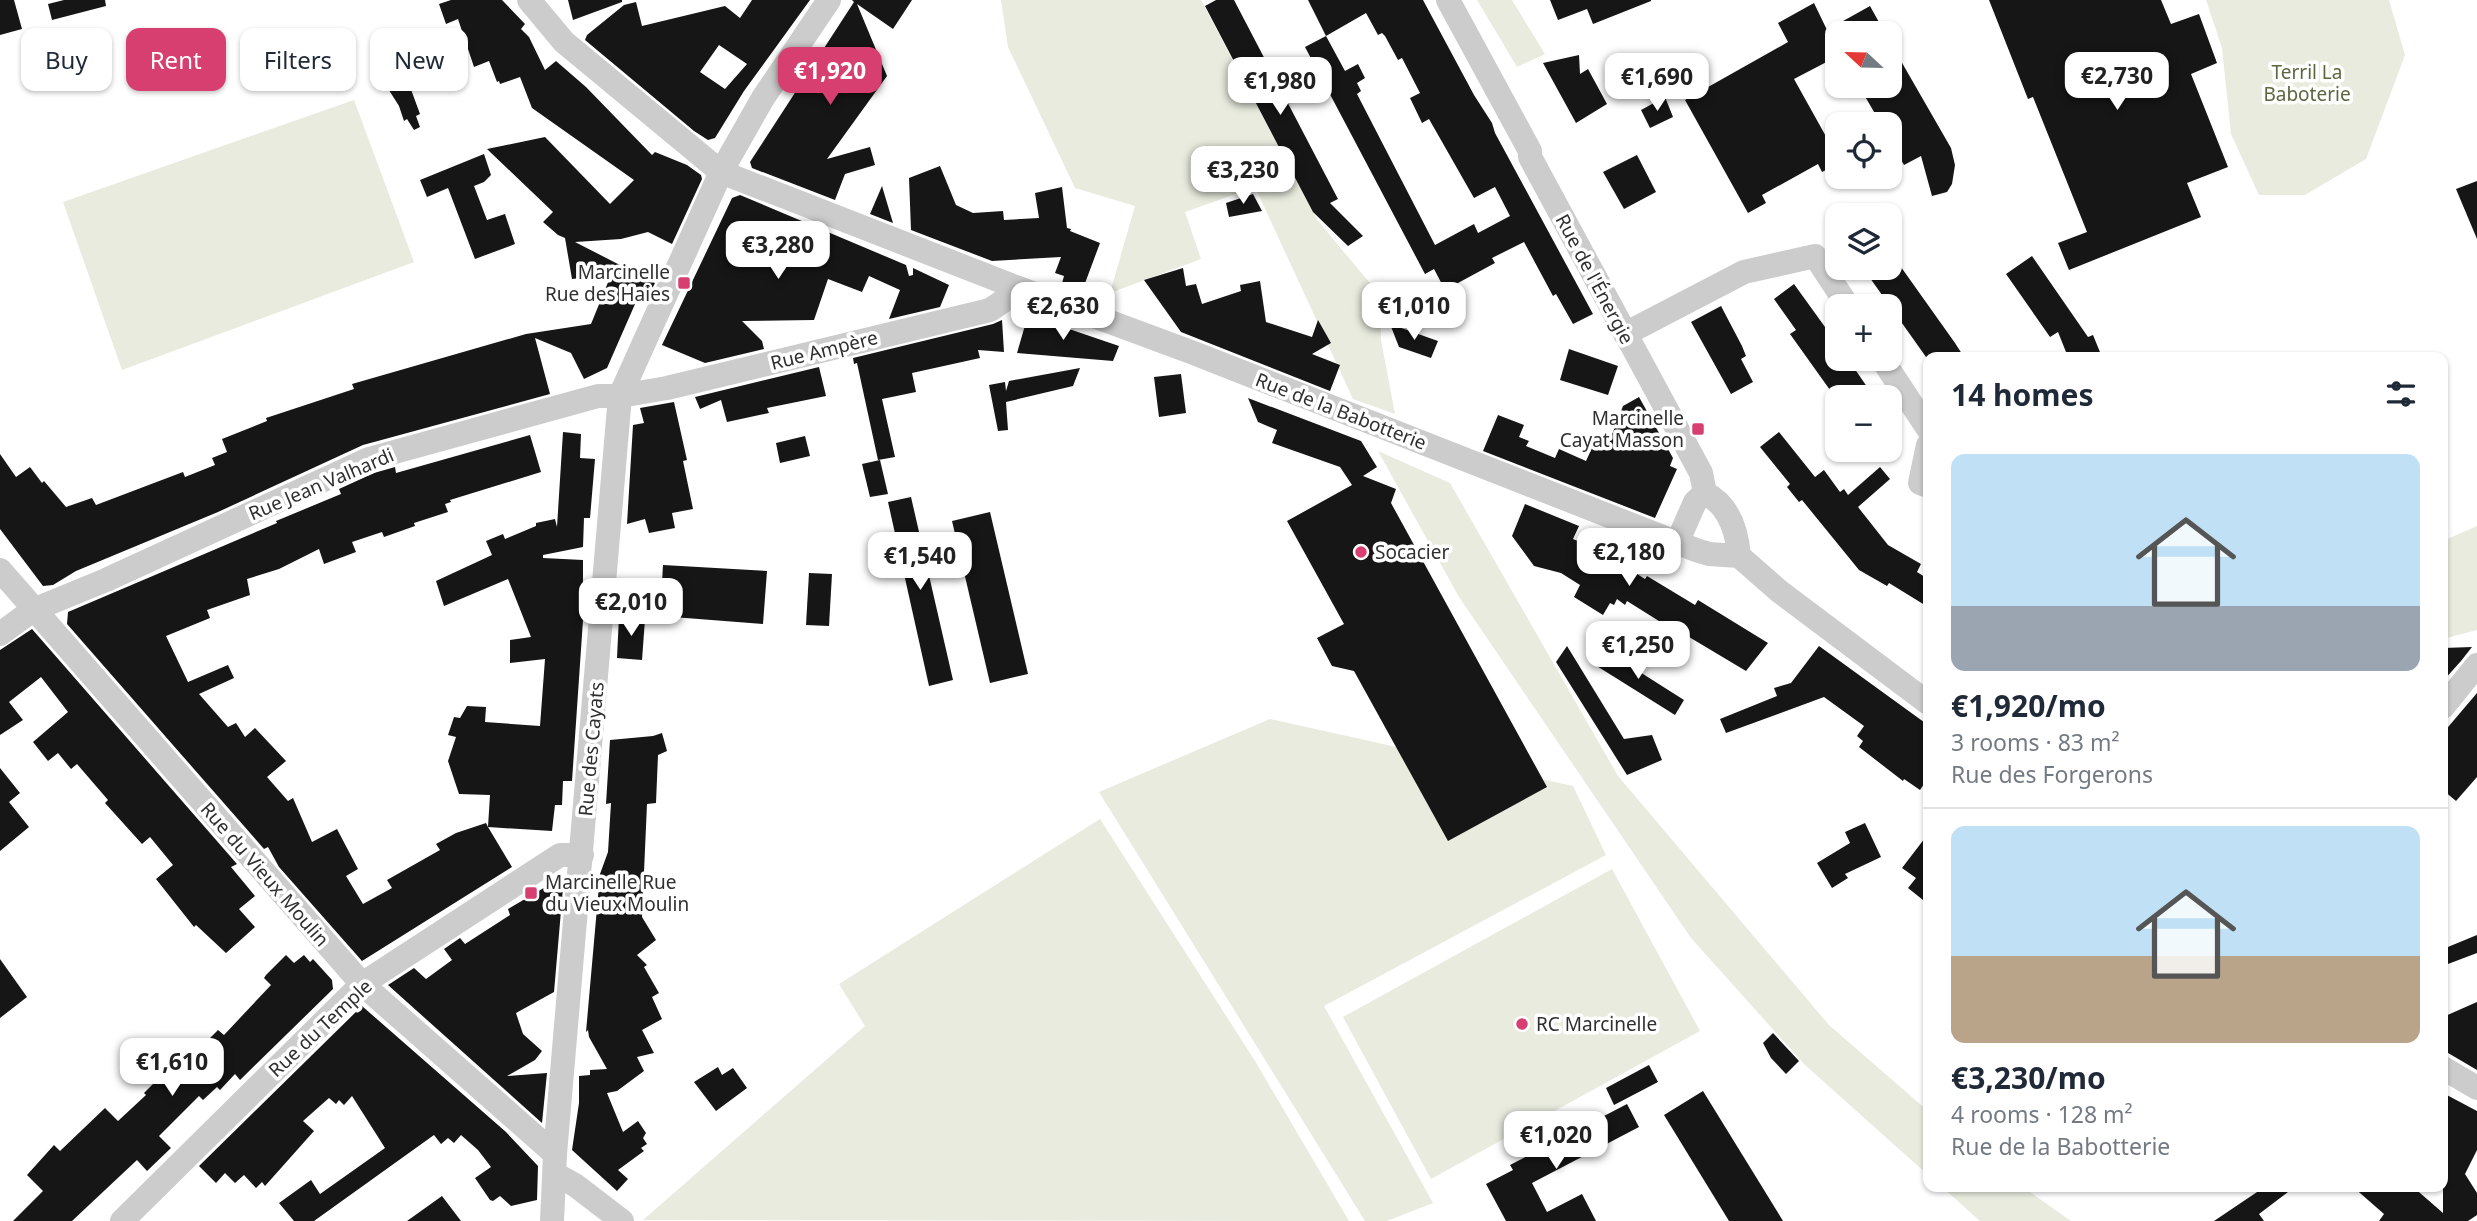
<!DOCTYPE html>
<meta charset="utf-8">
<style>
:root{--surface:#fff;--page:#f6f6f7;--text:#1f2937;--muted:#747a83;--line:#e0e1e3;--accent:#d73f71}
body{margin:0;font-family:"Noto Sans",sans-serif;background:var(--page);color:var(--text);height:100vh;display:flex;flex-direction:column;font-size:26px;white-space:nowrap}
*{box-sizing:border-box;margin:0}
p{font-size:23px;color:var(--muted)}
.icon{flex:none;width:38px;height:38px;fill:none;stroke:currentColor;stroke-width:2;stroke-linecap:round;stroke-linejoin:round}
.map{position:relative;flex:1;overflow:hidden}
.drawer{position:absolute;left:1923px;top:352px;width:525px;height:840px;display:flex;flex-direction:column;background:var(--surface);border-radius:14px;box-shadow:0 2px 5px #0004}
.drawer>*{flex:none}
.top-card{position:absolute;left:21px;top:28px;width:665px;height:63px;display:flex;gap:14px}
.needle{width:46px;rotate:292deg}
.fabs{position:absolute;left:1825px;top:21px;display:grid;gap:14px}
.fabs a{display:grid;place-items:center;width:77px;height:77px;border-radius:14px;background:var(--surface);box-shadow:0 2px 5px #0004;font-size:35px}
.price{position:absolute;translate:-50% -60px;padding:0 16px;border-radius:14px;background:#fff;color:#222;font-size:23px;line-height:46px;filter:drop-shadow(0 2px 4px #0008)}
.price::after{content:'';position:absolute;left:50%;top:42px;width:21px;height:16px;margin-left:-10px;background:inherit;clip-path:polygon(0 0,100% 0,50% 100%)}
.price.active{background:var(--accent);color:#fff}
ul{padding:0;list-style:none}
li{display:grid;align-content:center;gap:14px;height:371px;padding:0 28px}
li+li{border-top:2px solid var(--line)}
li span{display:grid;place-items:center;height:217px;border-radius:14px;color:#555}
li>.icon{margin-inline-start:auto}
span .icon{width:126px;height:126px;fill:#fffc;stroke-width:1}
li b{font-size:30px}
h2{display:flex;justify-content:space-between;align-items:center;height:84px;padding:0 28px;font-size:30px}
.tag{padding:0 24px;border-radius:14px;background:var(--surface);box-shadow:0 2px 5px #0004;font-size:24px;line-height:63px}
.tag.active{background:var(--accent);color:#fff}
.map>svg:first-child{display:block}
.green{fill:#e8ebde}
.building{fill:#161616;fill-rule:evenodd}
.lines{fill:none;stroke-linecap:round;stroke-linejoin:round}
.street{stroke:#ccc;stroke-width:24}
.poi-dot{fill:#d73f71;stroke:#fff;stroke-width:2.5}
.labels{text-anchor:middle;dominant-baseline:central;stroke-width:7;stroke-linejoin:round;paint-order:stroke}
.park-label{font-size:19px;fill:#5c6740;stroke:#fff}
.poi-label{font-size:19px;fill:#2f2f2f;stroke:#fff;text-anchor:start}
.street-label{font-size:19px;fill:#2f2f2f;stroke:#fff}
</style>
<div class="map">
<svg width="2477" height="1221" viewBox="0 0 2477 1221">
<rect width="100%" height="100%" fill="#fff"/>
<!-- green -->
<g class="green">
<path d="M1001 0H1201L1318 221 1380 295 1381 340 1395 414 1353 399 1255 187 1185 212 1201 259 1110 293 1135 206 1075 188 1008 47Z"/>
<path d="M1477 0H1512L1545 54 1517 67Z"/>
<path d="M2206 0H2389L2405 55 2366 159 2305 195H2259L2231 134 2222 48Z"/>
<path d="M354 100 414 262 122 370 63 202Z"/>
<path d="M1378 451 1450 483 1618 776 1829 1025 1928 1111V1175L1805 1065 1691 938 1459 597Z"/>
<path d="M2477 526V630L2443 639V541Z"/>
<path d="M1270 719 1573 786 1606 855 1324 1006 1433 1203 1387 1221H1365L1099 792Z"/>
<path d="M1100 819 1255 1061 1349 1221 643 1220 865 1026 839 984Z"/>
<path d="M1612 869 1700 1031 1431 1179 1343 1017Z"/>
<path d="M1942 1187H2023L2071 1221H1980Z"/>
</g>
<!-- building -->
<g class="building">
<path d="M0 0H14L22 29 0 35Z"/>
<path d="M64 0H105L106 6 52 20 48 4Z"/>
<path d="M451 0H502L525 24 521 29 529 37 545 70 556 61 586 87 652 155 655 152 687 165 701 175 702 179 672 244 648 232 621 239 575 242 655 283 647 299 639 295 607 368 584 379 571 353 535 338 550 394 363 445 218 512 76 571 53 585 43 586 0 529V454L16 477 30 467 42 483 44 481 66 507 92 498 96 505 183 472 185 477 215 465 212 458 227 452 222 439 267 421 266 418 354 389 352 384 526 334 591 324 611 275 572 279 565 238 558 235 543 222 553 212 487 149 545 137 610 204 634 180 532 108 520 77 500 84 499 81 497 82 489 61 474 67 458 19 446 24 439 4Z"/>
<path d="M568 0H622V2L573 20Z"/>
<path d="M752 0H810L744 91 715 138 708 140 694 131 585 40 587 35 624 5 636 2 642 26 725 6 740 18ZM719 45 747 64 725 89 700 72Z"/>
<path d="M852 0H912L893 29 857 4 887 76 827 159 870 147 875 165 845 174 835 200 752 168 750 162 854 2Z"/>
<path d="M1216 0H1234L1338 199 1330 203 1363 236 1348 246 1313 212 1205 6Z"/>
<path d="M1308 0H1423L1474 95 1492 123 1495 133 1593 314 1573 324 1556 294 1553 296 1524 242 1492 258 1495 263 1445 290 1434 269 1425 274 1305 47 1326 36ZM1366 13 1378 35 1382 33 1385 36 1398 60 1402 58 1420 93 1410 98 1422 123 1429 119 1474 198 1495 187 1510 216 1478 233 1474 224 1435 245 1357 94 1361 91 1357 83 1365 78 1358 64 1345 71 1326 36Z"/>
<path d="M1550 0H1651V1L1593 24 1587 9 1558 20Z"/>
<path d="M1989 0H2161L2171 24 2199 14 2217 63 2191 74 2228 167 2187 183 2201 217 2069 270 2058 243 2087 232 2033 97 2028 99Z"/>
<path d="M1814 3 1827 30 1870 6 1885 33H1838V56L1794 79 1838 158V164L1822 172 1818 164 1762 195 1766 203 1748 213 1685 100 1788 42 1778 23Z"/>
<path d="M1890 42 1951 148 1955 165 1952 184 1947 192 1932 196 1921 156 1904 165 1890 140V124H1881L1859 86H1890Z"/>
<path d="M1579 55 1580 74 1588 69 1607 104 1576 123 1543 63Z"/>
<path d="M404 80 406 86 409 84 420 114 416 116 420 127 414 130 407 119 404 121 399 106 387 87Z"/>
<path d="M1665 97 1673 117 1650 128 1641 110Z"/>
<path d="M484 154 491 175 484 182 474 186 487 220 505 214 515 244 475 259 448 188 427 197 420 180Z"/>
<path d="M1637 155 1656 192 1624 209 1603 172Z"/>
<path d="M940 166 956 205 973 213 1003 211 1004 220 1039 218 1035 193 1062 187 1067 228 1071 229 1070 231 1100 243 1081 294 1061 287 1064 276 1055 273 1061 257 992 261 911 230 909 178Z"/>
<path d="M2477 181V239L2456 189Z"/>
<path d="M882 186 893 223 870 214Z"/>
<path d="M1253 194 1262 211 1229 217 1226 203Z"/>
<path d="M740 195 906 265 909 276 913 275V268L949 285 940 307 889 319 900 290 869 276 862 292 828 279 814 320 742 321 762 341 764 349 705 363 662 345 732 198Z"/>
<path d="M2032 256 2088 337 2093 335 2102 357H2068L2058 332 2050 337 2006 274Z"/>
<path d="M1896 260 1955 343 1964 357H1926L1870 278 1885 268H1890V264Z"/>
<path d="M1183 268 1186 286 1196 284 1202 304 1241 291 1240 285 1260 281 1266 322 1312 337 1318 320 1331 343 1312 354 1340 365 1330 391 1181 332 1144 280Z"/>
<path d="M1794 284 1838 345V359H1848L1874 397H1835L1790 334 1796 330 1774 299Z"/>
<path d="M1721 306 1742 346 1746 356 1741 359 1753 382 1731 394 1691 322Z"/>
<path d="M1028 315 1119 346 1113 361 1017 353Z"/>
<path d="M1002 320 1004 352 978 350 980 358 912 373 916 392 882 399 895 457 878 460 857 363 854 364 853 358 993 324Z"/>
<path d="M1390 324 1438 341 1431 358 1399 347Z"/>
<path d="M1569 349 1618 366 1608 395 1560 380Z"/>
<path d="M819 367 826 396 767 408 769 413 727 422 721 400 700 409 695 397Z"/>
<path d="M1080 368 1073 386 1006 402 1008 430 998 431 989 385 1005 382 1006 391 1009 381Z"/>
<path d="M1181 374 1186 413 1159 417 1154 377Z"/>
<path d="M1639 397 1673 458 1670 466 1677 469 1655 518 1483 451 1498 415 1524 425 1519 437 1529 441 1526 446 1555 458 1559 449 1586 461 1596 439 1608 445 1623 406Z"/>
<path d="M1248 398 1361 441 1377 467 1363 476 1396 489 1391 503 1547 787 1448 841 1354 671 1332 666 1317 638 1344 624 1287 521 1352 485 1340 467 1272 443 1277 430 1258 422Z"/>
<path d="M674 402 687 460 683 461 693 509 672 513 675 528 649 533 645 519 627 524 633 425 644 423 640 408Z"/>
<path d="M563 432 581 434 580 458 595 459 590 518H584L583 547 543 555V558L583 560V591H585L572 781H563L562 805H555L552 831 488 827 512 867 362 961 279 867 268 847 264 849 67 624 68 612 277 523 276 521 341 494 339 489 374 473 395 467 396 473 530 435 541 472 450 500 451 502 445 504 448 512 414 523 415 526 384 537 382 532 352 542 356 552 324 564 319 549 279 569 247 579 250 595 207 610 210 618 166 636 188 682 228 665 234 678 199 694 228 727 236 723 245 737 255 728 286 761 267 777 288 801 293 798 312 842 337 829 358 869 346 876 363 904 392 888 387 880 440 850 436 844 456 833 486 823 488 827 490 795 459 794 448 761 456 737 448 735 454 717 460 718 467 706 486 707 485 722 540 726 545 659 510 663V640L531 637 508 579 444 606 436 581 492 555 486 541 503 534 505 539 536 526V523L555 519 557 527Z"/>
<path d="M1779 432 1815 477 1824 470 1840 492 1844 489 1848 495 1880 467 1890 479 1858 507 1888 545 1921 564 1917 572 1928 579V607L1889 583 1887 586 1859 570 1802 500 1799 502 1787 487 1790 484 1760 447Z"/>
<path d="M805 436 810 456 780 463 776 443Z"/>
<path d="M880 460 888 494 870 497 862 464Z"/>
<path d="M911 497 953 680 929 686 888 502Z"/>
<path d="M1525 504 1579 526 1573 539 1589 546 1602 563 1607 555 1645 579 1647 576 1695 605 1698 600 1768 643 1746 671 1679 631 1678 633 1627 601 1625 605 1617 599 1614 605 1610 603 1603 615 1574 597 1580 585 1561 573 1534 566 1512 536Z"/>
<path d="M990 512 1028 674 990 683 952 521Z"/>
<path d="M663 565 767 571 763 624 660 616Z"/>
<path d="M809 573 832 574 829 626 806 625Z"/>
<path d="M619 616 645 619 642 660 617 658Z"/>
<path d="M32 629 237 864 231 867 255 896 239 909 255 927 226 953 196 925 194 927 156 879 173 865 150 837 142 844 105 803 108 800 77 764 71 769 58 753 48 761 33 742 68 712 41 677 9 702 23 720 0 735V650Z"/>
<path d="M1567 646 1624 739 1652 735 1662 760 1627 775 1556 662Z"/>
<path d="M1819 646 1928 725V778L1920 790 1904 779 1903 781 1859 747 1863 741 1857 736 1864 726 1824 697 1726 733 1720 719 1777 696 1774 688 1791 683Z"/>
<path d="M2472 647 2461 661 2443 681V648Z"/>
<path d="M1602 648 1684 700 1675 715 1592 663Z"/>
<path d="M2477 693V777L2456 801 2443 790V733Z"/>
<path d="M662 733 667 751 658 755 656 803 647 804 642 917 656 940 637 955 647 965 644 967 659 993 652 997 662 1019 642 1030 654 1053 637 1057 644 1071 617 1091 607 1093 623 1132 638 1121 646 1133 643 1138 647 1144 641 1148 644 1151 618 1170 628 1179 617 1191 572 1150 579 1103V1076L590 1075V1070L607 1069 589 1037 588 1030 586 1032 600 874 608 852 611 803 606 804 610 740 653 736Z"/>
<path d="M0 768 20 793 9 802 29 827 0 851Z"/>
<path d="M1865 823 1881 857 1845 874 1848 878 1832 888 1817 863 1850 843 1845 832Z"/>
<path d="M1928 834V904L1908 888 1916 878 1902 868Z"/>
<path d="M564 876 554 992 516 1013 523 1034 542 1051 535 1060 507 1076 547 1073 542 1123 388 985 414 968 426 979 452 960 444 949 460 938 465 944 510 915 508 909Z"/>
<path d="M2477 935V953L2448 964 2443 949Z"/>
<path d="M286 955 294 963 304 955 310 962 313 959 332 980 333 989 240 1080 235 1074 220 1090 217 1087 203 1100 199 1096 159 1136 171 1148 147 1171 137 1160 72 1221H13L43 1191 27 1175 54 1145 60 1151 105 1108 118 1121 146 1095 144 1093 168 1069 179 1079 210 1049 205 1043 218 1030 224 1035 271 985 264 978 266 975Z"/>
<path d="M0 959 27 997 0 1018Z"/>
<path d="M2477 1002V1070L2443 1050V1017Z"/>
<path d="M362 1006 506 1132 538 1166 537 1200 511 1206 500 1196 493 1201 490 1200 475 1178 491 1167 478 1150 461 1135 454 1143 448 1138 441 1144 434 1135 314 1221H294L279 1203 311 1180 320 1194 385 1148 352 1096 344 1105 339 1100 336 1104 329 1098 303 1121 314 1131 265 1186 262 1182 256 1188 244 1175 235 1183 225 1173 216 1183 199 1166Z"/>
<path d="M1773 1033 1799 1061 1786 1074 1771 1058 1763 1043Z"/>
<path d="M1649 1065 1658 1082 1614 1105 1606 1088Z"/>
<path d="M718 1067 722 1075 733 1068 747 1088 716 1111 694 1082Z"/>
<path d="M1703 1091 1756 1177 1783 1221H1729L1664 1115Z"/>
<path d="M2443 1093 2477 1111V1150L2465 1174 2477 1193V1215L2468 1221H2379L2384 1214 2352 1186H2412L2443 1213Z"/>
<path d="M1627 1104 1639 1127 1532 1183 1547 1212 1582 1194 1596 1221H1506L1486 1184 1513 1170 1510 1165Z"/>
<path d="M2266 1186H2296L2259 1214 2264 1221H2214Z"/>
<path d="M442 1196 461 1221H407Z"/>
</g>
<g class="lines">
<!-- street -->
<g class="street">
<path d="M529 0 564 42 721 172 1021 289 1191 352 1696 550 1709 554 1739 556 1779 591 1928 703"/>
<path d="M1448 0 1530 151V157L1701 473 1705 493"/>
<path d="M1625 334 1744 272 1815 256 1848 306"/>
<path d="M1882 359 1928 429"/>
<path d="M1928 445 1920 483 1928 486"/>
<path d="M1705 493C1729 505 1737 531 1739 556"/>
<path d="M1677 543 1695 502 1705 493"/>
<path d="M0 570 362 984 555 1154"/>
<path d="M0 634 33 610 106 580 369 459 598 396H620L667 388 990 310 1021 289"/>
<path d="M2443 707 2477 665"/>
<path d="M2443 1068 2477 1088"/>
<path d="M555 1174 575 1185 622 1221"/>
<path d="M122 1221 362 984 560 855H582"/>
<path d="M552 1221 555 1154 620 396 721 172 763 98 829 0"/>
</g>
</g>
<!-- markers -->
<g class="poi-dot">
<rect x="677" y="276" width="14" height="14" rx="3.5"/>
<rect x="1691" y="422" width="14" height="14" rx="3.5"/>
<circle cx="1361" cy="552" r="7"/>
<rect x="524" y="886" width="14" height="14" rx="3.5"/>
<circle cx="1522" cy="1024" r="7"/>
</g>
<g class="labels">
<!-- park labels -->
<g class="park-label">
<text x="2307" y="72">Terril La<tspan x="2307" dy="22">Baboterie</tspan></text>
</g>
<!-- poi labels -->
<g class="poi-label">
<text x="670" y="272" text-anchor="end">Marcinelle<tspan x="670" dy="22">Rue des Haies</tspan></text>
<text x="1684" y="418" text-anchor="end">Marcinelle<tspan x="1684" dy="22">Cayat Masson</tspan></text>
<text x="1375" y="552">Socacier</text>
<text x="545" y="882">Marcinelle Rue<tspan x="545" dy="22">du Vieux Moulin</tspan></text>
<text x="1536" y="1024">RC Marcinelle</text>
</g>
<!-- street labels -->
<g class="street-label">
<text transform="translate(1595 279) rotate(62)">Rue de l'Énergie</text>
<text transform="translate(824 350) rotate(-14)">Rue Ampère</text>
<text transform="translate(1341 411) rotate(21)">Rue de la Babotterie</text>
<text transform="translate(321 484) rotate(-23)">Rue Jean Valhardi</text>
<text transform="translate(591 749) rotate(-85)">Rue des Cayats</text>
<text transform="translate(265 874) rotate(49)">Rue du Vieux Moulin</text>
<text transform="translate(320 1028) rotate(-43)">Rue du Temple</text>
</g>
</g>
</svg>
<div class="fabs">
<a><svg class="needle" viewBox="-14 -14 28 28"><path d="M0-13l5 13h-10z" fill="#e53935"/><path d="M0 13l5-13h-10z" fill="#747a83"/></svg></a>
<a><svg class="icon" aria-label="locate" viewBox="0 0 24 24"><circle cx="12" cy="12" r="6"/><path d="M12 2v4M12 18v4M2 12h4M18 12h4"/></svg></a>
<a><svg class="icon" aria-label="layers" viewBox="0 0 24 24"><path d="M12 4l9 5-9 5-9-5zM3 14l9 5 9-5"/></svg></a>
<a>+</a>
<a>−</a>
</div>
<b class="price active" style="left:830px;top:107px">€1,920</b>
<b class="price" style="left:2117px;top:112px">€2,730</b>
<b class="price" style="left:1657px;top:113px">€1,690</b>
<b class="price" style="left:1280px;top:117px">€1,980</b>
<b class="price" style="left:1243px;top:206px">€3,230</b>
<b class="price" style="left:778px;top:281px">€3,280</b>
<b class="price" style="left:1063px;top:342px">€2,630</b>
<b class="price" style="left:1414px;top:342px">€1,010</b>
<b class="price" style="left:1629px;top:588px">€2,180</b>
<b class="price" style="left:920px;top:592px">€1,540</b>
<b class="price" style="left:631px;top:638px">€2,010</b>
<b class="price" style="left:1638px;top:681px">€1,250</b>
<b class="price" style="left:172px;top:1098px">€1,610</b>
<b class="price" style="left:1556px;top:1171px">€1,020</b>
<div class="top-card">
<a class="tag">Buy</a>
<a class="tag active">Rent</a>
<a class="tag">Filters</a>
<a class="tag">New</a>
</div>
<section class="drawer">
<h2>14 homes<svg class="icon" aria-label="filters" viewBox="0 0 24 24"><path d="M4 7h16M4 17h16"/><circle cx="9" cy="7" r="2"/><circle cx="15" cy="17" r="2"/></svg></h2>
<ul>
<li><span style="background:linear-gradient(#bfe0f5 70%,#9aa5b1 0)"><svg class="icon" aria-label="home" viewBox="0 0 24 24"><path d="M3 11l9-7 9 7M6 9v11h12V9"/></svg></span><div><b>€1,920/mo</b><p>3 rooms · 83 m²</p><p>Rue des Forgerons</p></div></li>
<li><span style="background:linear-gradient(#bfe0f5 60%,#b9a48a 0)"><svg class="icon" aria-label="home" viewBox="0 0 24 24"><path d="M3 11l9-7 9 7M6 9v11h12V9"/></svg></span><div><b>€3,230/mo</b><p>4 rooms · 128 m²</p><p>Rue de la Babotterie</p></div></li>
</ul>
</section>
</div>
